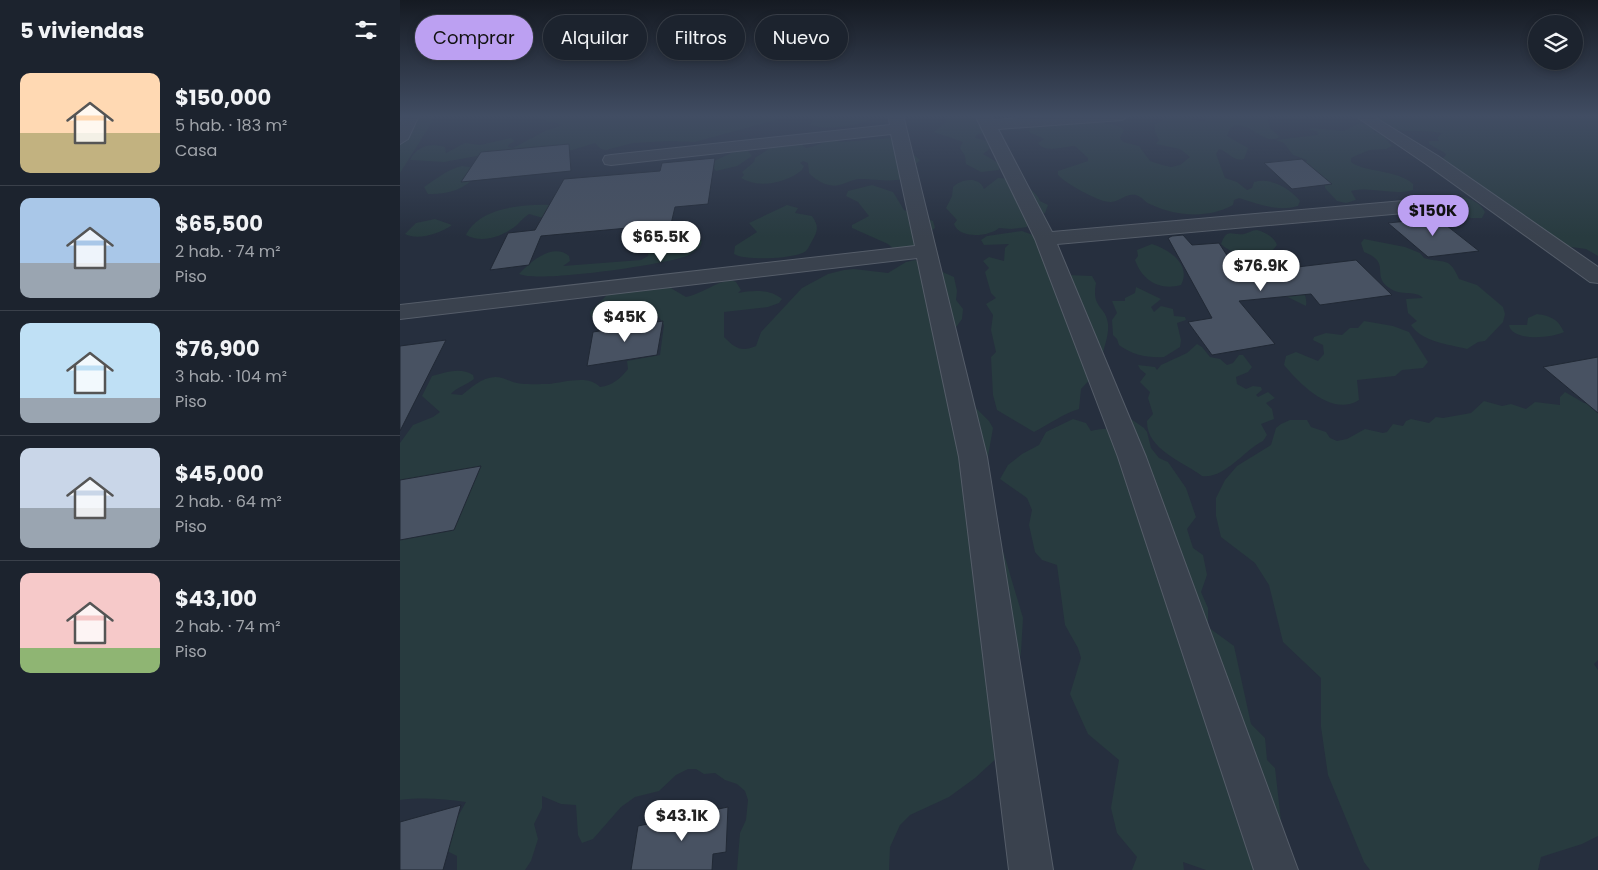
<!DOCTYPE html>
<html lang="es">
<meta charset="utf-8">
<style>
:root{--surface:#1c232e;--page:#292f3a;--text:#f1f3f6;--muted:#a0a4aa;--line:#3a404a;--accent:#bca0f2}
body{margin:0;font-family:Poppins,sans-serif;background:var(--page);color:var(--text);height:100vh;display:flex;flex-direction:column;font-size:19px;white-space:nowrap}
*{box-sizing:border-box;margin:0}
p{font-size:16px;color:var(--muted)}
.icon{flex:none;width:28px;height:28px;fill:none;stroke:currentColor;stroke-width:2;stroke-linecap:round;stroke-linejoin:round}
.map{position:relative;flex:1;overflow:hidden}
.sheet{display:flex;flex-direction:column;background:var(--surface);width:400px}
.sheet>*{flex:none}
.top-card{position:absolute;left:15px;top:15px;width:475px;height:45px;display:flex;gap:10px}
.buttons{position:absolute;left:1128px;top:15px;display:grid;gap:10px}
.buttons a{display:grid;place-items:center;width:55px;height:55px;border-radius:50%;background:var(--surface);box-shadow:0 2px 8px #0003,0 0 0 1px var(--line);font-size:25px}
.price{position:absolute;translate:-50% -42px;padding:0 11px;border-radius:18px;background:#fff;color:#222;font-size:16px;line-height:32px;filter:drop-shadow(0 1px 2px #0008)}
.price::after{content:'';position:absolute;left:50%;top:30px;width:15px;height:11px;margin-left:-8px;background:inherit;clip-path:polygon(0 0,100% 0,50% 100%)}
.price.on{background:var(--accent);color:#111}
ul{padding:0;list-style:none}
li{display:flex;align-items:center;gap:15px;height:125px;padding:0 20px}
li+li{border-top:1px solid var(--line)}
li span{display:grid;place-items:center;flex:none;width:140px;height:100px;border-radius:10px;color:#555}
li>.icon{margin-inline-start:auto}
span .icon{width:60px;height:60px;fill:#fffc;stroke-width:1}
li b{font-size:21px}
h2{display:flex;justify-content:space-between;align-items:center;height:60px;padding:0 20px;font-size:21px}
.chip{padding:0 18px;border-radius:22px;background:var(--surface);box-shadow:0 2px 8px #0003,0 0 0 1px var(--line);font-size:18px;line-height:45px}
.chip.on{background:var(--accent);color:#111}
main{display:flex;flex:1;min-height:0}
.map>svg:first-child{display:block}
.green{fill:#283b3f}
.building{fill:#485262;stroke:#212935}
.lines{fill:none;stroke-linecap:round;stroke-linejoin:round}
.minor-casing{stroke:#555d69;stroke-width:2}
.minor{fill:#3a424e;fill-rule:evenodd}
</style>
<main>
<section class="sheet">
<h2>5 viviendas<svg class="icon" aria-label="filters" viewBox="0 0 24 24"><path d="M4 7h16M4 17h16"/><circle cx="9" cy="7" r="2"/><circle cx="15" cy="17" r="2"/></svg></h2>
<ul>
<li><span style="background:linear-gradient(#ffd9b3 60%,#c2b280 0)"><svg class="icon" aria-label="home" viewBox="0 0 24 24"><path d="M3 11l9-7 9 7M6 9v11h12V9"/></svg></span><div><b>$150,000</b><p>5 hab. · 183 m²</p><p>Casa</p></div></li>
<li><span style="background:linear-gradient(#a9c7e8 65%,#9aa5b1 0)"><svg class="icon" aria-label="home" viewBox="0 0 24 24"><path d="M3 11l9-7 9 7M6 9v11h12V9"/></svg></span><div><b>$65,500</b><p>2 hab. · 74 m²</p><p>Piso</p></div></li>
<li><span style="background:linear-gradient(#bfe0f5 75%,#9aa5b1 0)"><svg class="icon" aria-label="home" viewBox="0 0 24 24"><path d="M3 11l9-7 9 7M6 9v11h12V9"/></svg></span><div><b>$76,900</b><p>3 hab. · 104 m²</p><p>Piso</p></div></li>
<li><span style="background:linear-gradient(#c9d6e8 60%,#9aa5b1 0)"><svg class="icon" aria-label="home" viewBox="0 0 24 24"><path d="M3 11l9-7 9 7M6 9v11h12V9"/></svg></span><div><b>$45,000</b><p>2 hab. · 64 m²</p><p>Piso</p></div></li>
<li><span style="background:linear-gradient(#f6c9c9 75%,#8fb573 0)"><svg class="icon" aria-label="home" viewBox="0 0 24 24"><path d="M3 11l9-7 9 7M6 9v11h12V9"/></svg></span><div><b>$43,100</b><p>2 hab. · 74 m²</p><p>Piso</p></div></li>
</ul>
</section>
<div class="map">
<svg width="1198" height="870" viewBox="0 0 1198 870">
<rect width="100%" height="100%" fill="#262f3e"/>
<!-- green -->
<g class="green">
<path d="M0 115H34L29 127 0 173Z"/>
<path d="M126 115H415L442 119H470C458 127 423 130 410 125L414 118 390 116 295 142 268 141 233 143 206 150 201 149 195 143 169 151H104L44 162 10 160C17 146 30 143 45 147L46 153 65 143 80 145 111 138 115 141 109 144 108 147 113 148 145 131 163 125Z"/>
<path d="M545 115H581L582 117 576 123 589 131 576 135 575 138 592 142 594 145 583 154 600 164 599 170 581 172 566 164 565 156 560 148 563 142 534 132 546 122Z"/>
<path d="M808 115 819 117 824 115H916L899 120 866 116 870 128 880 137C864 146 854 124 835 125L830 128 827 136 848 148 844 159C833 162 828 151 819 149L816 154 825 178 837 182 847 190 852 188 854 182C870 177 890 188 900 201L898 206C876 212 859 204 839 198L834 200 833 205C808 219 776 216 752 205 745 203 743 197 736 195 726 193 721 201 711 202 700 203 665 183 658 175V171L688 161V158L675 146C664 146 645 154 638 143L644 139 629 132 630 127C646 124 715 117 724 130L720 138 723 142 739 146 750 161 762 165 771 167 780 165 790 157 780 149 756 144 759 140 755 132V125C774 110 783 119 803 122L805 121 804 116Z"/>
<path d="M972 115H1198V256L1186 249 1164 246 1124 234 1046 168 1048 163 1041 160 1046 155 1045 153 1029 144V141H1039L1037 138 1042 133C1026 129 988 135 977 121 975 119 974 117 972 115Z"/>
<path d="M960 123 975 128 974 132 983 135 992 146 986 149 969 150 951 158V162C963 172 999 170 1013 184V190C993 196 972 186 951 191L956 200 946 203 937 201 925 188 924 177 900 169 907 160 893 155 884 143 876 140 918 135 917 131 909 130 912 128 944 131Z"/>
<path d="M493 138 520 160 516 164 518 169C503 187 478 178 459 179 448 180 440 188 429 185 421 183 415 179 409 173L408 163 403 161 400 163 404 166 402 170C386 183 359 189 341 178L344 175 342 172 354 162 355 158 370 148 380 145 386 146 392 143 401 144 406 148C418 147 427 137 440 142Z"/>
<path d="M338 150 348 151 352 156 337 166 316 171 313 167 314 161Z"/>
<path d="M62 166 70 167 74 170 76 176C64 190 45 195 28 194L24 187C36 179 48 169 62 166Z"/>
<path d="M598 178C612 178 636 188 640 201L648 205 645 213 627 219V227L611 229 599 228C589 237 559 239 554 224L557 220 546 208 552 196 553 187C561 179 579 176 584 189Z"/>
<path d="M472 185 493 192 504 210 533 221 535 228 531 231 534 242 495 250 488 244 452 228V225L469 216 458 202 446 196 448 191Z"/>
<path d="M1063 197C1072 199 1081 204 1085 212L1082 218H1071L1062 214 1056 200Z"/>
<path d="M151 205 143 218 129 214C124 217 121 221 117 225 103 236 83 244 66 235 79 207 124 204 151 205Z"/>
<path d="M387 205 398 208 395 213 412 216C419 226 418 231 412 241 410 244 409 248 406 251 396 259 345 261 334 254L335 246 357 232 349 223Z"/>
<path d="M35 219 52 225C41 233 18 241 5 234L16 223Z"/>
<path d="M857 230C865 232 874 237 877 245L872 251C857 254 833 257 821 244 827 227 832 236 844 234 849 233 852 230 857 230Z"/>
<path d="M622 231 649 241 667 275 692 276 696 283C691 309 706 305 708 324 709 334 705 344 703 353L691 361 696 373 681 389 679 409C663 414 649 424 634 432L597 410 593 395 591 357 596 352 591 330 593 315 586 304 596 298 591 293 585 272 589 268 583 261 589 257 604 261 605 248 609 244 584 245 581 240 587 236Z"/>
<path d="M288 235 298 236 302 242 300 247C295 251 290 255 284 257 259 265 139 283 119 274 130 262 153 242 169 256L170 261 163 266 241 260 248 256 249 247 259 240Z"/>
<path d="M964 239 1005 247 1020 253 1024 258C1045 264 1049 256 1059 279L1077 285 1103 307 1105 314 1103 322 1085 341 1078 342 1067 349C1048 344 1022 342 1011 325L1017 321 1008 313 1006 299 1023 298C1016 290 1001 296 991 289 969 276 993 263 964 252L961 243Z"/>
<path d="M752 244C768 249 792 264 781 285 759 291 742 280 735 260L738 256 737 250Z"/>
<path d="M515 260 554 277 557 291 556 300 563 309 562 319 549 337 568 395 575 407 589 421 593 428 587 462 588 516 604 554 623 618 621 652 600 755 575 778 549 797 510 815 500 825 490 847 489 870H337L340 833 346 820 348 800 345 791 337 784 325 780 315 773 304 774 296 769H288L276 775 259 791 235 797 221 807 193 839 182 843 178 835 176 805 161 804 142 796V808L134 824 138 839 131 861 125 870H57V856L49 852 46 838 66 802C43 799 23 797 0 800V443L13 425 33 417 40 412 22 396 32 376C46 372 61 367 73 375L74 379C67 385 55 388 51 394L62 395C72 387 81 378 95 377 102 377 107 380 113 382 120 385 140 384 148 384 163 383 188 374 200 387 212 386 221 378 228 369L227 361 260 355 264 325 259 317 251 314 191 317 190 312 207 295 213 293 259 281 286 297C302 294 315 282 331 280L336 282 341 290 338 293C352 290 371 289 382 299L379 303 368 307 324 312V337C334 347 341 353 356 346L361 332 402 288 428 274 444 270 454 269 488 273 506 262Z"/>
<path d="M873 262 878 266 877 272C890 280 909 288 906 306L849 278 846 272 848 266H855Z"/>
<path d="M736 287 761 299 751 307 754 312 761 306 773 309 774 316 785 317 786 320 777 323 781 340 780 347 764 357C748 358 732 355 719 345L717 339 713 335 712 320 717 313 712 301H725V298L735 293Z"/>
<path d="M1137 314C1151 316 1158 319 1164 332 1152 338 1112 342 1109 325H1127L1128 318Z"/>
<path d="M964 321 993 326 1009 332 1028 362 1023 368 1002 370 995 376 957 380 959 400C932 417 901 385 884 365L886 356 896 352 918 361 924 354 923 345 913 340 914 337 926 333 942 335 950 328H958Z"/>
<path d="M797 344 802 347 810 357 820 359 827 365 833 363 839 355H843L852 367 848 372 836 377 837 384 846 389 853 386 861 387 862 390 856 395 858 397 868 392 875 398 866 403 872 409 874 419 861 424 867 435 863 441C844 450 825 479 802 476 783 462 746 449 747 421L753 414 748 398 750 392 740 382 746 374 740 369 738 365 755 367 757 370 761 365 787 353Z"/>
<path d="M1165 392 1184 403 1198 404V660L1194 664 1198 670V836L1182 844 1141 857 1138 870H970L964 862 928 775 921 727V678L883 642 869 585 855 563 821 537 816 516V498L825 480 837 466 871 445 876 428 881 424 890 420H907L911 427 926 432 930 438 937 441 947 439 965 429 983 433 987 432 993 424 1003 426 1006 421 1011 419 1029 423 1036 417 1043 418 1071 413 1084 401 1102 406 1111 404 1126 409 1135 402 1160 405V397Z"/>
<path d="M673 419 686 423 691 431C708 427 717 430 731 419L744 428 747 432 751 448 759 458 768 462 786 488 796 517 787 529 793 548 803 555 807 575 801 592 808 608V627L834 646 851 724 865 738 867 760 875 768 881 821V843L893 870H806L783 862 784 870H732L737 857 717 833 711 808 719 760 688 734 670 694 681 658 678 648 665 625 657 565 642 560 635 552 629 525 632 510 627 498 600 479 608 465 622 454 639 445 646 432Z"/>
</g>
<!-- building -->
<g class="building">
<path d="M169 144 171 171 61 182 81 152Z"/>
<path d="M315 158 308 204 275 207 271 224 141 236 129 265 90 270 108 233 135 230 164 179 260 171 262 163Z"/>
<path d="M902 159 932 184 892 189 864 163Z"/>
<path d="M1037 218 1079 251 1028 257 988 223Z"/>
<path d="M783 235 792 245 819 243 839 274 956 260 992 295 920 305 911 294 839 301 875 344 812 355 788 322 812 318 768 238 772 236Z"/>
<path d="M263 321 257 355 187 366 193 332Z"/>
<path d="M46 340 0 431V346Z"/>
<path d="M1198 357V413L1143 367Z"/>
<path d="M81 466 54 530 0 540V480Z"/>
<path d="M61 805 43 870H0V822Z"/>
<path d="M328 807 326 852 313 854 312 870H231L238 826Z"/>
</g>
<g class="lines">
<defs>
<g id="minor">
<path d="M4 115H19L8 139 0 144V122Z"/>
<path d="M488 115H503L587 457 653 870H609L559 457 517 258 0 319V305L515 246 491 134 211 165 205 164 203 160 205 156 211 155 490 125Z"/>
<path d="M575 115H590L593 120 663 115H730L722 120 598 129 652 232 1026 199 1033 201 1035 205 1033 209 1026 211 657 244 746 457 898 870H854L718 457 635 239Z"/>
<path d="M954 115H971L1038 156 1198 267V283L1190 282 1026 164Z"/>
</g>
</defs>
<!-- minor casing -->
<use href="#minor" class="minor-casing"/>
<!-- minor -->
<use href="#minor" class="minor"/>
</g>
<!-- sky -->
<linearGradient id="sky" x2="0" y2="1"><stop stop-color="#151a22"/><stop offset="0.49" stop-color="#414d63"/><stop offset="1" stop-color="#414d63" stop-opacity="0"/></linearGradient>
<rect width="1198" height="237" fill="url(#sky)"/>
</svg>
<div class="buttons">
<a><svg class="icon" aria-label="layers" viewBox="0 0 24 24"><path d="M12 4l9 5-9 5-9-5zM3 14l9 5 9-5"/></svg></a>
</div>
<b class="price on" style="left:1033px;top:237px">$150K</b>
<b class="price" style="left:261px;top:263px">$65.5K</b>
<b class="price" style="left:861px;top:292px">$76.9K</b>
<b class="price" style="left:225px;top:343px">$45K</b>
<b class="price" style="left:282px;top:842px">$43.1K</b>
<div class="top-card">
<a class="chip on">Comprar</a>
<a class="chip">Alquilar</a>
<a class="chip">Filtros</a>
<a class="chip">Nuevo</a>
</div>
</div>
</main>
